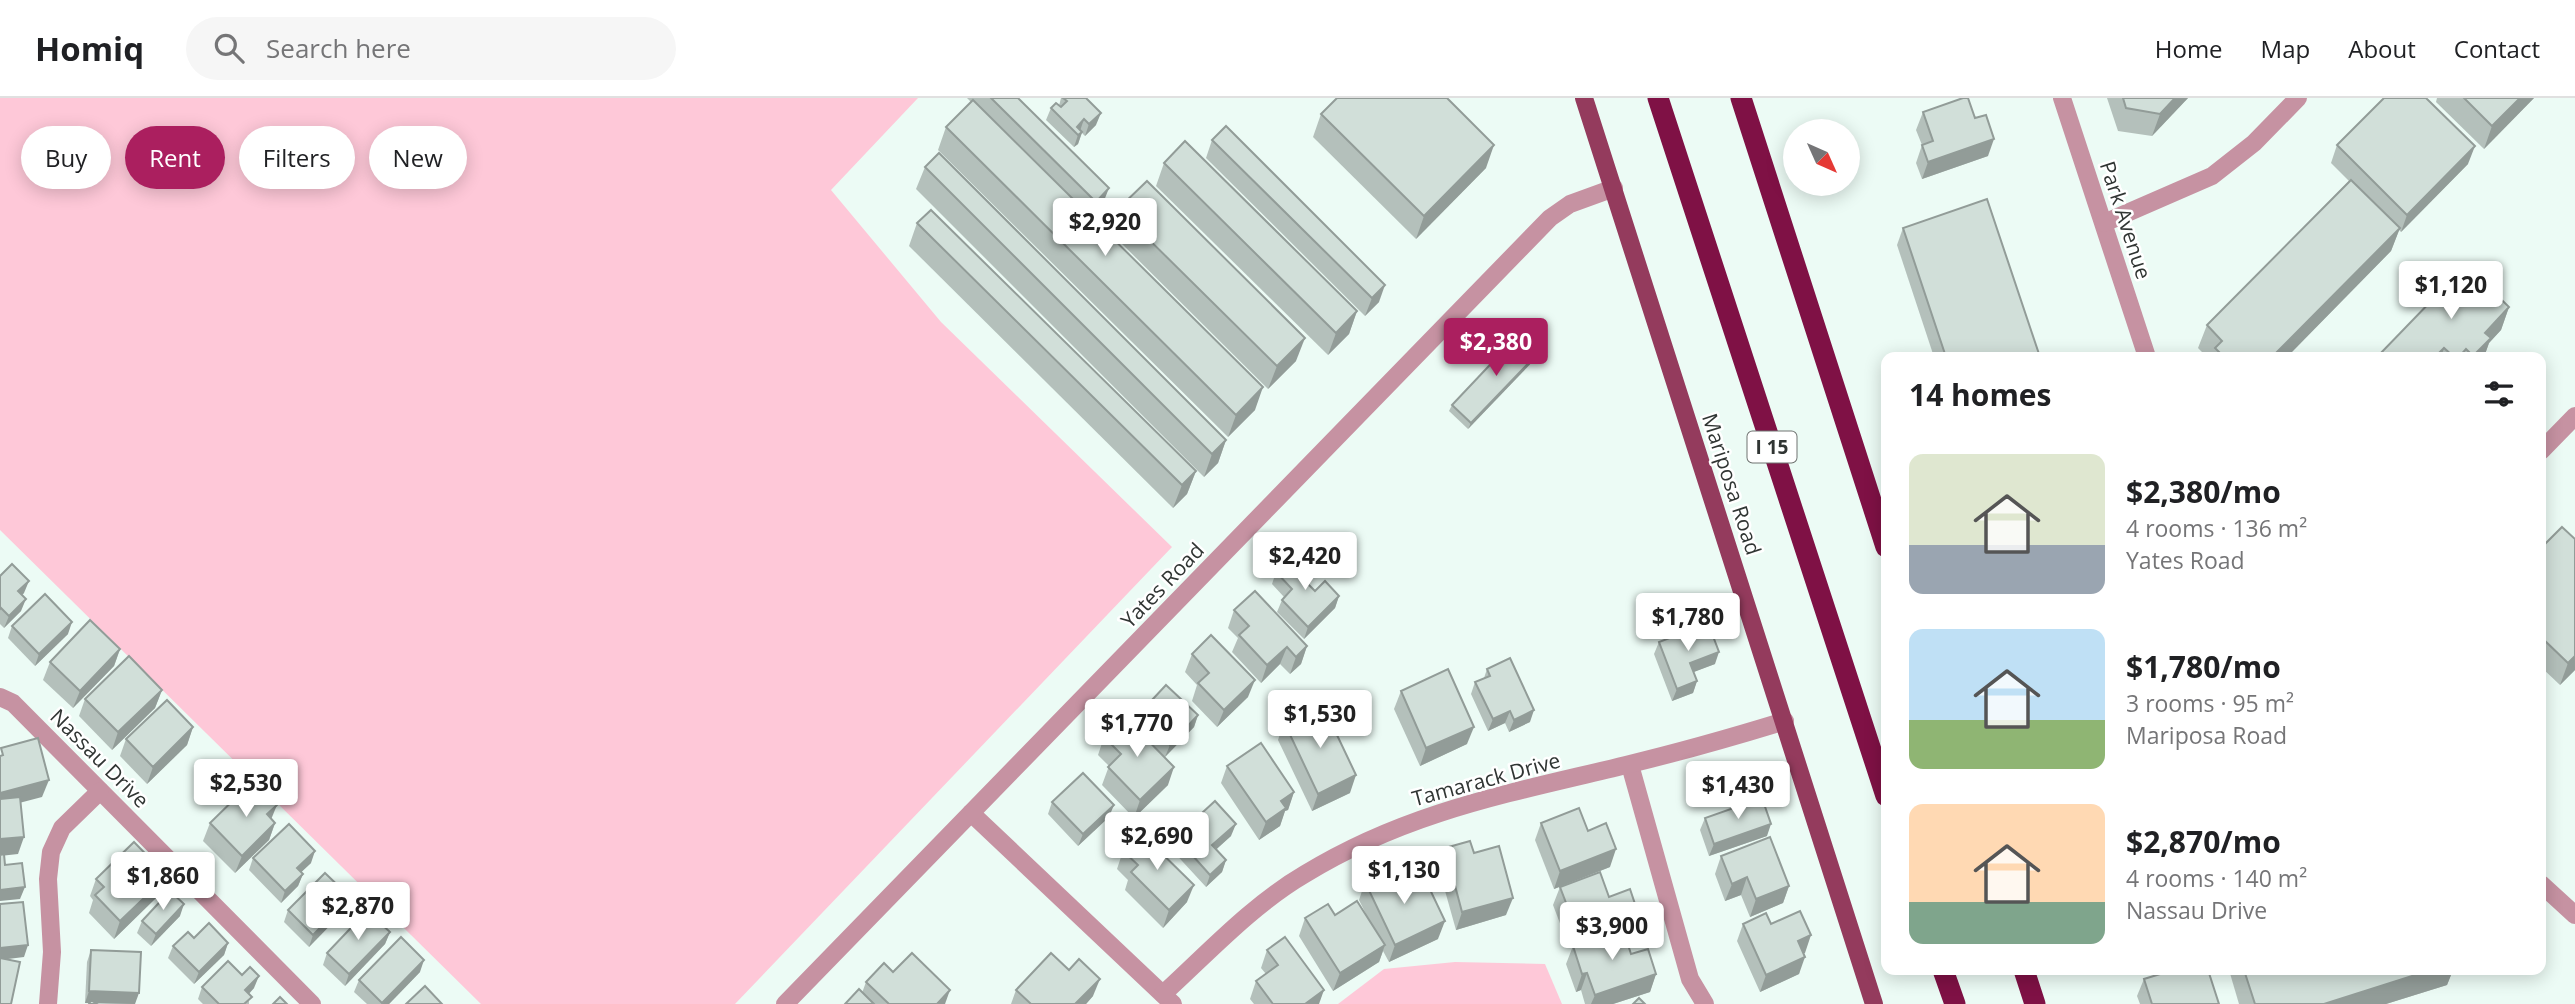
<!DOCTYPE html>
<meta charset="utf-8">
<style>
:root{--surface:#fff;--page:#f6f6f6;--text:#202124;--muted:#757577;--line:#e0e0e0;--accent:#ab1f5f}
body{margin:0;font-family:"Open Sans",sans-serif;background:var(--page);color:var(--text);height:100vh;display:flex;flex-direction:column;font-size:26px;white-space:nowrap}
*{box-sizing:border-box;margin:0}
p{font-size:23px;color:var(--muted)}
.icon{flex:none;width:38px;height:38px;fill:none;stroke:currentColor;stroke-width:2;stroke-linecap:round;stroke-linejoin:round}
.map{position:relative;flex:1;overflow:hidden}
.drawer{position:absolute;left:1881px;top:254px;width:665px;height:623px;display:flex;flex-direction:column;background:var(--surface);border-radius:14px;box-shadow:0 4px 18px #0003}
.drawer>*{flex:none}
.guide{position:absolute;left:21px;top:28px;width:665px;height:63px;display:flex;gap:14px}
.needle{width:46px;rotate:135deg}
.fabs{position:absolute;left:1783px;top:21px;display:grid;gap:14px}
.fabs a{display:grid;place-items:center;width:77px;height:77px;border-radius:50%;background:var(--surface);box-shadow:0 4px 18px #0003;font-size:35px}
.price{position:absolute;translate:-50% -60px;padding:0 16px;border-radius:7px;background:#fff;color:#222;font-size:23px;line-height:46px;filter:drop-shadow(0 2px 4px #0008)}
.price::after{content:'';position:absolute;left:50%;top:42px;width:21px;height:16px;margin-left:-10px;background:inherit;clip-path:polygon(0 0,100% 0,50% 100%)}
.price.active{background:var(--accent);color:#fff}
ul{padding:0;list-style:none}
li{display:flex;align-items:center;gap:21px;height:175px;padding:0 28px}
li span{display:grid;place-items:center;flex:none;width:196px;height:140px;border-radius:14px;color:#555}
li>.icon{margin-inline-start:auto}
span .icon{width:84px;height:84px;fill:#fffc;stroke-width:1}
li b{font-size:30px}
h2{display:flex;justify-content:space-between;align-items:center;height:84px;padding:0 28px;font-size:30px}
.tag{padding:0 24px;border-radius:32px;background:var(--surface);box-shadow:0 4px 18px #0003;font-size:24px;line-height:63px}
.tag.active{background:var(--accent);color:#fff}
header{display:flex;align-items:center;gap:42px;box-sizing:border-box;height:98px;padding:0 35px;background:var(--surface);border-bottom:2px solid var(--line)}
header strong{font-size:33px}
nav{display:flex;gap:38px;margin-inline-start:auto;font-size:24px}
.search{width:490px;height:63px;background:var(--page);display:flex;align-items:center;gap:18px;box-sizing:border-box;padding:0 24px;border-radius:38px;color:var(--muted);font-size:26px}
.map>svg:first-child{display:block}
.green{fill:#fec8d8}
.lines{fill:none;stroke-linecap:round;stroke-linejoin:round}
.minor{stroke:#c692a2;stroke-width:18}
.major{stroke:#943b5d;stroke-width:18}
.highway{stroke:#7f1145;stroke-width:21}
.wall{fill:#b4c0bb}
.shaded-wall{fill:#929c98}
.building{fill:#d1dfd9;stroke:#929c98;stroke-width:2}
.labels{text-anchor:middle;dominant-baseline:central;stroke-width:5;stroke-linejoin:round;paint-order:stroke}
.shield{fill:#fff;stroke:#6e7270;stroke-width:2}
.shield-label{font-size:19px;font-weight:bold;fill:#303533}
.street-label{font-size:21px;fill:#303533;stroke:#fff}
</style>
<header>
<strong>Homiq</strong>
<div class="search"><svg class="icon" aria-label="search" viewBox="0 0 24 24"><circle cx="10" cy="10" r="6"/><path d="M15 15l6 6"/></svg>Search here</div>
<nav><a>Home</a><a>Map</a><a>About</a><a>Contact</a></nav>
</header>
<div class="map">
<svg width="2575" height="906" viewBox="0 0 2575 906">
<rect width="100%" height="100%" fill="#ecfbf5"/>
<!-- green -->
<g class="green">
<path d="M0 0H918L831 92 941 224 1172 449 735 906H481L0 432Z"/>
<path d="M1455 864 1545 866 1562 906H1338L1384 871Z"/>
</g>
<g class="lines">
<!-- minor -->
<g class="minor">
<path d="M2062 0 2147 259"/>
<path d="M2104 125 2212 78 2254 45 2298 0"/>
<path d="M2541 353 2575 318"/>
<path d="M0 599 13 605 312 906"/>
<path d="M1630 667 1690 881 1705 906"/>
<path d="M971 715 1173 906"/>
<path d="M2541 786 2575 817"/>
<path d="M1163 896C1208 855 1252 807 1305 776 1408 713 1511 695 1626 667 1680 654 1733 639 1785 623"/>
<path d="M48 906 52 854 48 781 51 754 62 730 100 693"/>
<path d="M785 906 1550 120 1570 106 1614 90"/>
</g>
<!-- major -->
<path class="major" d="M1584 0 1874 906"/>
<!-- highway -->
<g class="highway">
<path d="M1658 0 1886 698"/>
<path d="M1741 0 1886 449"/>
<path d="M1943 872 1955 906"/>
<path d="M2024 872 2035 906"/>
</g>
</g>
<!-- wall -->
<g class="wall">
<path d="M967 0H1018L1102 108 1091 119 1255 312 1228 339 938 52 946 29 971 4Z"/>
<path d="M1061 0H1086L1096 27 1085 38 1082 35 1078 46 1074 49 1046 22 1051 10 1059 8Z"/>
<path d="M2107 0H2188L2152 38 2118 33Z"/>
<path d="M2437 0H2534L2484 51 2436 4Z"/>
<path d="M1923 14 1988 58 1922 81 1916 65 1922 47 1916 32Z"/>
<path d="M1321 16 1486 70 1416 141 1313 39Z"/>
<path d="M1212 42 1379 204 1365 218 1206 60Z"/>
<path d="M2337 47 2468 66 2401 134 2399 132 2391 153 2287 259H2207L2198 250 2207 227 2349 83 2331 65Z"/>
<path d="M1164 65 1357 213 1349 236 1328 257 1156 88Z"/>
<path d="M925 69 1226 342 1218 365 1204 379 916 91Z"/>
<path d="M1118 111 1296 263 1268 291 1110 134Z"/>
<path d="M917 125 1196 373 1187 396 1173 410 909 148Z"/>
<path d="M1903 130 2040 259H1934L1897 147Z"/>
<path d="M2509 209 2501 232 2489 245 2484 259H2377Z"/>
<path d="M1540 253 1537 259 1468 331 1449 313 1452 307Z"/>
<path d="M2575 441V572L2560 587 2541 569V450Z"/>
<path d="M1276 474 1308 486 1315 493 1339 498 1335 510 1304 541 1277 514 1282 502 1284 499 1272 486Z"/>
<path d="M0 478 24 495 22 497 21 513 4 530 0 526Z"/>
<path d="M1234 512 1307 548 1301 566 1290 576 1280 566 1261 585 1232 554 1238 540 1228 530Z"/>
<path d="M12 528 68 536 35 568 8 540Z"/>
<path d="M1659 544 1715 566 1693 574 1697 583 1693 595 1672 603 1654 556Z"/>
<path d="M120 551 114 568 73 610 43 582 50 564Z"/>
<path d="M1192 556 1248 599 1217 629 1192 603 1197 587 1185 574Z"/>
<path d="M1487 571 1530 624 1509 634 1505 625 1488 633 1471 596 1475 584 1484 580Z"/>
<path d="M162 592 155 610 112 652 79 618 85 601Z"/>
<path d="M1401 593 1467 646 1420 668 1394 611Z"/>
<path d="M1138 617H1198L1194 629 1165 659 1168 687 1134 720 1102 687 1109 668 1098 657 1104 639 1134 628Z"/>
<path d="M1284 624 1350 695 1312 713 1278 642Z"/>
<path d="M193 629 187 647 147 686 120 658 126 641Z"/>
<path d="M1227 668 1294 694 1288 712 1285 713 1280 728 1259 742 1221 685Z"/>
<path d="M1052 704 1109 719 1078 748 1048 716Z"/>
<path d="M1705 720 1767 738 1709 758 1700 732Z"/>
<path d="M272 721 275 725 269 742 235 775 203 743 210 725Z"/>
<path d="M1541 725 1588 733 1610 769 1554 791 1535 742Z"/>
<path d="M1231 738 1216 751 1226 762 1222 774 1206 789 1171 751 1176 739Z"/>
<path d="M1445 750 1474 755 1506 817 1456 832 1438 768Z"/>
<path d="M1123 753 1187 804 1163 830 1125 792 1128 782 1117 771Z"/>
<path d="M1721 758 1789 788 1783 805 1750 819 1741 797 1725 803 1715 776Z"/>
<path d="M253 760 311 765 301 774 303 776 298 788 281 805 249 772Z"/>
<path d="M96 781 160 796 114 841 89 815 93 802 90 798Z"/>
<path d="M1365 784 1402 792 1438 841 1389 864 1383 853 1379 864 1333 893 1299 838 1305 820 1335 817 1366 816 1359 802Z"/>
<path d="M1560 789 1609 799 1638 815 1632 832 1625 835 1631 856 1656 876 1650 894 1613 906H1585L1581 892 1576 894 1566 866 1573 848 1578 846 1570 824 1561 828 1553 807Z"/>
<path d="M350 799 346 811 309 849 284 824 288 812Z"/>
<path d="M180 818 151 848 137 835 142 823Z"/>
<path d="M1743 826H1771L1805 855H1804L1799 876 1760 894 1737 843Z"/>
<path d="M390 834 385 846 345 888 323 867 327 855Z"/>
<path d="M228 845 224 857 194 886 168 860 173 848Z"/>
<path d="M91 852 135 906 85 905 87 864Z"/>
<path d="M1267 852 1319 906H1254L1250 901 1256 883 1266 876 1261 870Z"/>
<path d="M1069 872 1093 898 1086 906H1011L1016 892Z"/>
<path d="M2229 872H2453L2447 887 2386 906H2239Z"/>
<path d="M420 874 389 906H367L354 894 359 882Z"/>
<path d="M893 874 945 906H845L862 895 866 884Z"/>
<path d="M2144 881 2219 906H2140L2137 898Z"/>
<path d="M202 889 254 890 249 896V906H203L198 901Z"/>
</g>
<!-- shaded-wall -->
<g class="shaded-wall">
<path d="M2175 0H2188L2152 38 2160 16Z"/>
<path d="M2520 0H2534L2484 51 2492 28Z"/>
<path d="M1101 15 1096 27 1085 38 1089 26Z"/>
<path d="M1084 21 1080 33 1077 29Z"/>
<path d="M1082 34 1078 46 1074 49 1078 37Z"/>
<path d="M1994 41 1988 58 1922 81 1928 64Z"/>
<path d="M1494 47 1486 70 1416 141 1424 118Z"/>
<path d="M2475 48 2468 66 2401 134 2407 117Z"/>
<path d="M1109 90 1102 108 1089 121 1096 104Z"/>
<path d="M2400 130 2391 153 2287 259H2272Z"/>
<path d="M1385 187 1379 204 1365 218 1372 200Z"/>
<path d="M2509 209 2501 232 2489 245 2484 259H2473L2478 253 2485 235Z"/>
<path d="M1357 213 1349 236 1328 257 1336 235Z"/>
<path d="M1305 240 1296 263 1268 291 1277 268Z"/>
<path d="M2444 250 2441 259H2435Z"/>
<path d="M1540 253 1537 259 1468 331 1471 325Z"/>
<path d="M1263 289 1255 312 1228 339 1236 317Z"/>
<path d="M1226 342 1218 365 1204 379 1212 356Z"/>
<path d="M1196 373 1187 396 1173 410 1182 387Z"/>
<path d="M1312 475 1307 487 1304 482Z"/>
<path d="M29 483 24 495 13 505 18 493Z"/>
<path d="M1339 498 1335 510 1304 541 1308 529Z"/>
<path d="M26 501 21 513 4 530 9 518Z"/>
<path d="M72 524 68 536 35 568 39 556Z"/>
<path d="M1307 548 1301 566 1290 576 1296 559Z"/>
<path d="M1287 549 1280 566 1261 585 1267 567Z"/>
<path d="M120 551 114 568 73 610 80 593Z"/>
<path d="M1719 554 1715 566 1686 577 1690 565Z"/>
<path d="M2575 558V572L2560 587 2568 565Z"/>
<path d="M1255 582 1248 599 1217 629 1224 612Z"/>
<path d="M1697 583 1693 595 1672 603 1677 591Z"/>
<path d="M162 592 155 610 112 652 118 634Z"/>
<path d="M1534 612 1530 624 1509 634 1514 622Z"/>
<path d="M1510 613 1505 625 1488 633 1493 621Z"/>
<path d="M1198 617 1194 629 1165 659 1170 647Z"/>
<path d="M193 629 187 647 147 686 153 669Z"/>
<path d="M1474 629 1467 646 1420 668 1426 650Z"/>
<path d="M1174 669 1168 687 1134 720 1140 702Z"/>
<path d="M1356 677 1350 695 1312 713 1318 696Z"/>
<path d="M49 682 42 699 0 710V695Z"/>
<path d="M1294 694 1288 712 1285 713 1280 728 1259 742 1266 724 1281 703Z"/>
<path d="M277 707 270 724 267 716Z"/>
<path d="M1114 707 1109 719 1078 748 1083 736Z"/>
<path d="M275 725 269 742 235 775 242 758Z"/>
<path d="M1236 726 1231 738 1208 759 1212 747Z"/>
<path d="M1771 726 1767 738 1709 758 1714 746Z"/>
<path d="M24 739 18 756 0 758V741Z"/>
<path d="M1616 751 1610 769 1554 791 1560 773Z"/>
<path d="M315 753 311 765 293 782 297 770Z"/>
<path d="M1226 762 1222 774 1206 789 1210 777Z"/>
<path d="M303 776 298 788 281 805 285 793Z"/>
<path d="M167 778 160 796 114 841 120 823Z"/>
<path d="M1747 779 1741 797 1725 803 1732 786Z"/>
<path d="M1194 787 1187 804 1163 830 1169 812Z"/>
<path d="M1789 788 1783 805 1750 819 1756 801Z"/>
<path d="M25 789 20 801 0 803V792Z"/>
<path d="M350 799 346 811 309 849 313 837Z"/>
<path d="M1513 800 1506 817 1456 832 1462 814Z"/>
<path d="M184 806 180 818 151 848 156 836Z"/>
<path d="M1577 807 1570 824 1561 828 1568 810Z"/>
<path d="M1638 815 1632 832 1580 852 1586 834Z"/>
<path d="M1445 823 1438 841 1389 864 1395 847Z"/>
<path d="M390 834 385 846 345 888 349 876Z"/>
<path d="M1811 837 1805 855 1792 861 1798 843Z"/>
<path d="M228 845 224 857 194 886 199 874Z"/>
<path d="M28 847 24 859 0 862V850Z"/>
<path d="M1385 847 1379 864 1333 893 1340 875Z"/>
<path d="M1805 859 1799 876 1760 894 1766 877Z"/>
<path d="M424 862 420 874 389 906H382Z"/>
<path d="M2431 872H2453L2447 887 2386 906H2324Z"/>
<path d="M1587 875 1581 892 1576 894 1582 876Z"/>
<path d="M1656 876 1650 894 1613 906H1591L1595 897Z"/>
<path d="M259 878 254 890 241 904 245 892Z"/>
<path d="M1100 881 1093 898 1086 906H1075Z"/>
<path d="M950 892 945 906H937Z"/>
<path d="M1324 892 1319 906H1305Z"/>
<path d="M89 893 139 895 135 906 85 905Z"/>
</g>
<!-- building -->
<g class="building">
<path d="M991 0H1018L1109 90 1096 104Z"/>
<path d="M1063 0H1086L1101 15 1089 26 1084 21 1077 29 1082 34 1078 37 1051 10 1056 5 1061 9 1067 3Z"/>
<path d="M1337 0H1447L1494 47 1424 118 1321 16Z"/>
<path d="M1963 0H1968L1975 20 1986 17 1994 41 1928 64 1922 47 1933 43 1923 14Z"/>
<path d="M2123 0H2175L2160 16 2126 10Z"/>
<path d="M2384 0H2426L2475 48 2407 117 2337 47Z"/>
<path d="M2464 0H2520L2492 28Z"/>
<path d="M973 2 1263 289 1236 317 946 29Z"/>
<path d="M1226 28 1385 187 1372 200 1212 42Z"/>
<path d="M1185 43 1357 213 1336 235 1164 65Z"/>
<path d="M939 55 1226 342 1212 356 925 69Z"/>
<path d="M2351 82 2400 130 2272 259H2224L2215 250 2222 243 2207 227Z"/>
<path d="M1147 83 1305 240 1277 268 1118 111Z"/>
<path d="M1987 101 2040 259H1946L1903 130Z"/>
<path d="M931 112 1196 373 1182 387 917 125Z"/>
<path d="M2466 167 2509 209 2485 235 2491 240 2473 258 2466 251 2459 259H2454L2444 250 2435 259H2377Z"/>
<path d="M1521 234 1540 253 1471 325 1452 307Z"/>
<path d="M2562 429 2575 441V558L2568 565 2541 539V450Z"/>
<path d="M1294 457 1312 475 1304 482 1315 493 1325 483 1339 498 1308 529 1282 502 1292 491 1276 474Z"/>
<path d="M12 466 29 483 18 493 26 501 9 518 1 510 0 511V478Z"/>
<path d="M1255 493 1307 548 1296 559 1287 549 1267 567 1239 537 1249 528 1234 512Z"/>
<path d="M45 496 72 524 39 556 12 528Z"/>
<path d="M90 522 120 551 80 593 50 564Z"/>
<path d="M1708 525 1719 554 1690 565 1697 583 1677 591 1659 544Z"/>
<path d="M1211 537 1255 582 1224 612 1198 585 1209 575 1192 556Z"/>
<path d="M129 558 162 592 118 634 85 601Z"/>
<path d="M1510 560 1534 612 1514 622 1510 613 1493 621 1475 584 1490 578 1487 571Z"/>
<path d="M1448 571 1474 629 1426 650 1401 593Z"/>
<path d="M1166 587 1198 617 1170 647 1138 617Z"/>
<path d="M167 602 193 629 153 669 126 641Z"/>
<path d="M1315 609 1320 620 1327 616 1356 677 1318 696 1284 624Z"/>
<path d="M1125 619 1174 669 1140 702 1108 669 1121 656 1104 639Z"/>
<path d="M38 640 49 682 0 695V658L3 657 1 650Z"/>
<path d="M1261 645 1294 694 1281 703 1286 710 1266 724 1227 668Z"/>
<path d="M1083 675 1114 707 1083 736 1052 704Z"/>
<path d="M253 683 277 707 267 716 275 725 242 758 210 725Z"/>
<path d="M20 699 24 739 0 741V701Z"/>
<path d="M1762 700 1771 726 1714 746 1705 720Z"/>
<path d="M1215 703 1236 726 1212 747 1226 762 1210 777 1176 739Z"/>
<path d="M1579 710 1588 733 1606 725 1616 751 1560 773 1541 725Z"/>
<path d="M289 726 315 753 297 770 303 776 285 793 253 760Z"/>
<path d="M1141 735 1194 787 1169 812 1131 774 1138 767 1123 753Z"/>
<path d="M1770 739 1789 788 1756 801 1747 779 1732 786 1721 758Z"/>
<path d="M1470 743 1474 755 1499 748 1513 800 1462 814 1445 750Z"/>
<path d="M134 744 167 778 120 823 95 797 104 789 96 781Z"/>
<path d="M4 756 5 767 22 765 25 789 0 792V757Z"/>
<path d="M1392 771 1402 792 1425 781 1445 823 1395 847 1365 784Z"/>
<path d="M1600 774 1609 799 1630 791 1638 815 1586 834 1577 807 1568 810 1560 789Z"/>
<path d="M325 775 350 799 313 837 288 812Z"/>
<path d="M170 793 184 806 156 836 142 823Z"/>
<path d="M1357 803 1385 847 1340 875 1305 820 1328 806 1335 817Z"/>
<path d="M23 804 28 847 0 850V806Z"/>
<path d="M367 813 390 834 349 876 327 855Z"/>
<path d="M1800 813 1811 837 1798 843 1805 859 1766 877 1743 826 1766 815 1771 826Z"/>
<path d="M209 825 228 845 199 874 173 848 188 834 194 840Z"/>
<path d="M1623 831 1631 856 1648 851 1656 876 1595 897 1587 875 1582 876 1573 848Z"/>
<path d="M401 839 424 862 382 905 359 882Z"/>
<path d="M1285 839 1324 892 1305 906H1273L1256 883 1278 867 1267 852Z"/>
<path d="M91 852 141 854 139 895 89 893Z"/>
<path d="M912 855 950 892 937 906H889L866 884 884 865 893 874Z"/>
<path d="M1051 855 1069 872 1079 861 1100 881 1075 906H1031L1016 892Z"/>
<path d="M0 860 20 864 11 906H0Z"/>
<path d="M228 863 242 877 250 869 259 878 245 892 252 899 244 906H219L202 889Z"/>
<path d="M2173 872H2208L2219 906H2152L2144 881Z"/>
<path d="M2244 872H2431L2324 906H2255Z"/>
<path d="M425 888 442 906H406Z"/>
<path d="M859 891 874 906H845Z"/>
<path d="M280 899 287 906H273Z"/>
<path d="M1639 900 1645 906H1633Z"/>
<path d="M91 902 97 906H89Z"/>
</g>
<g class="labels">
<!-- shield labels -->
<rect class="shield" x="1747.5" y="333.5" width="49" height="31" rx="5"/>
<g class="shield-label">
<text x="1772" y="349">I 15</text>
</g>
<!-- street labels -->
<g class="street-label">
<text transform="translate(2126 122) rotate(72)">Park Avenue</text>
<text transform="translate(1732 386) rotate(72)">Mariposa Road</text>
<text transform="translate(1162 487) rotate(-46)">Yates Road</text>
<text transform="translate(100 660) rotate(45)">Nassau Drive</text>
<text transform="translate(1486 681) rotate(-15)">Tamarack Drive</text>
</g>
</g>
</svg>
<div class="fabs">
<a><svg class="needle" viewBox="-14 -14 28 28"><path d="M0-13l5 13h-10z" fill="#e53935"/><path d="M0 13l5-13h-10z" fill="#757577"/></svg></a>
</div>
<b class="price" style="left:1105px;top:160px">$2,920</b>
<b class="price" style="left:2451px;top:223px">$1,120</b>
<b class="price active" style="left:1496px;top:280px">$2,380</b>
<b class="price" style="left:1305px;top:494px">$2,420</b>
<b class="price" style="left:1688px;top:555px">$1,780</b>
<b class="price" style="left:1320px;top:652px">$1,530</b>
<b class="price" style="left:1137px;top:661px">$1,770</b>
<b class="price" style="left:246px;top:721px">$2,530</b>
<b class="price" style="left:1738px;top:723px">$1,430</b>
<b class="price" style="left:1157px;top:774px">$2,690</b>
<b class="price" style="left:1404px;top:808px">$1,130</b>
<b class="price" style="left:163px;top:814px">$1,860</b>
<b class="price" style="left:358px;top:844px">$2,870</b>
<b class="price" style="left:1612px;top:864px">$3,900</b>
<div class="guide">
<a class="tag">Buy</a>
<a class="tag active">Rent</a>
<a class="tag">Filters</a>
<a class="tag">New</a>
</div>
<section class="drawer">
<h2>14 homes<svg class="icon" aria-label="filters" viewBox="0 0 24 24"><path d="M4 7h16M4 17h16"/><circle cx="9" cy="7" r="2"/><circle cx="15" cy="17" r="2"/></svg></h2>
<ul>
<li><span style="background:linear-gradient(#dfe7d0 65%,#9aa5b1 0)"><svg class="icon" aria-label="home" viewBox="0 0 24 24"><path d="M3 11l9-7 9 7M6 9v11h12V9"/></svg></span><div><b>$2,380/mo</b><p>4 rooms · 136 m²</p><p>Yates Road</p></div></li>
<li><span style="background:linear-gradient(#bfe0f5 65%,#8fb573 0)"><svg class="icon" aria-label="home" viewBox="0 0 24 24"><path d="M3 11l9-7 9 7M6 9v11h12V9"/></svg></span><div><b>$1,780/mo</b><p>3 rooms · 95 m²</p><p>Mariposa Road</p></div></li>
<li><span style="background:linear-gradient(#ffd9b3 70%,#7fa58c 0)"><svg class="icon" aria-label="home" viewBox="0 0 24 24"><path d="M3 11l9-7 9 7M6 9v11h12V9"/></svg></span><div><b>$2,870/mo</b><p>4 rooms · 140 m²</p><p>Nassau Drive</p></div></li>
</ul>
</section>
</div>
